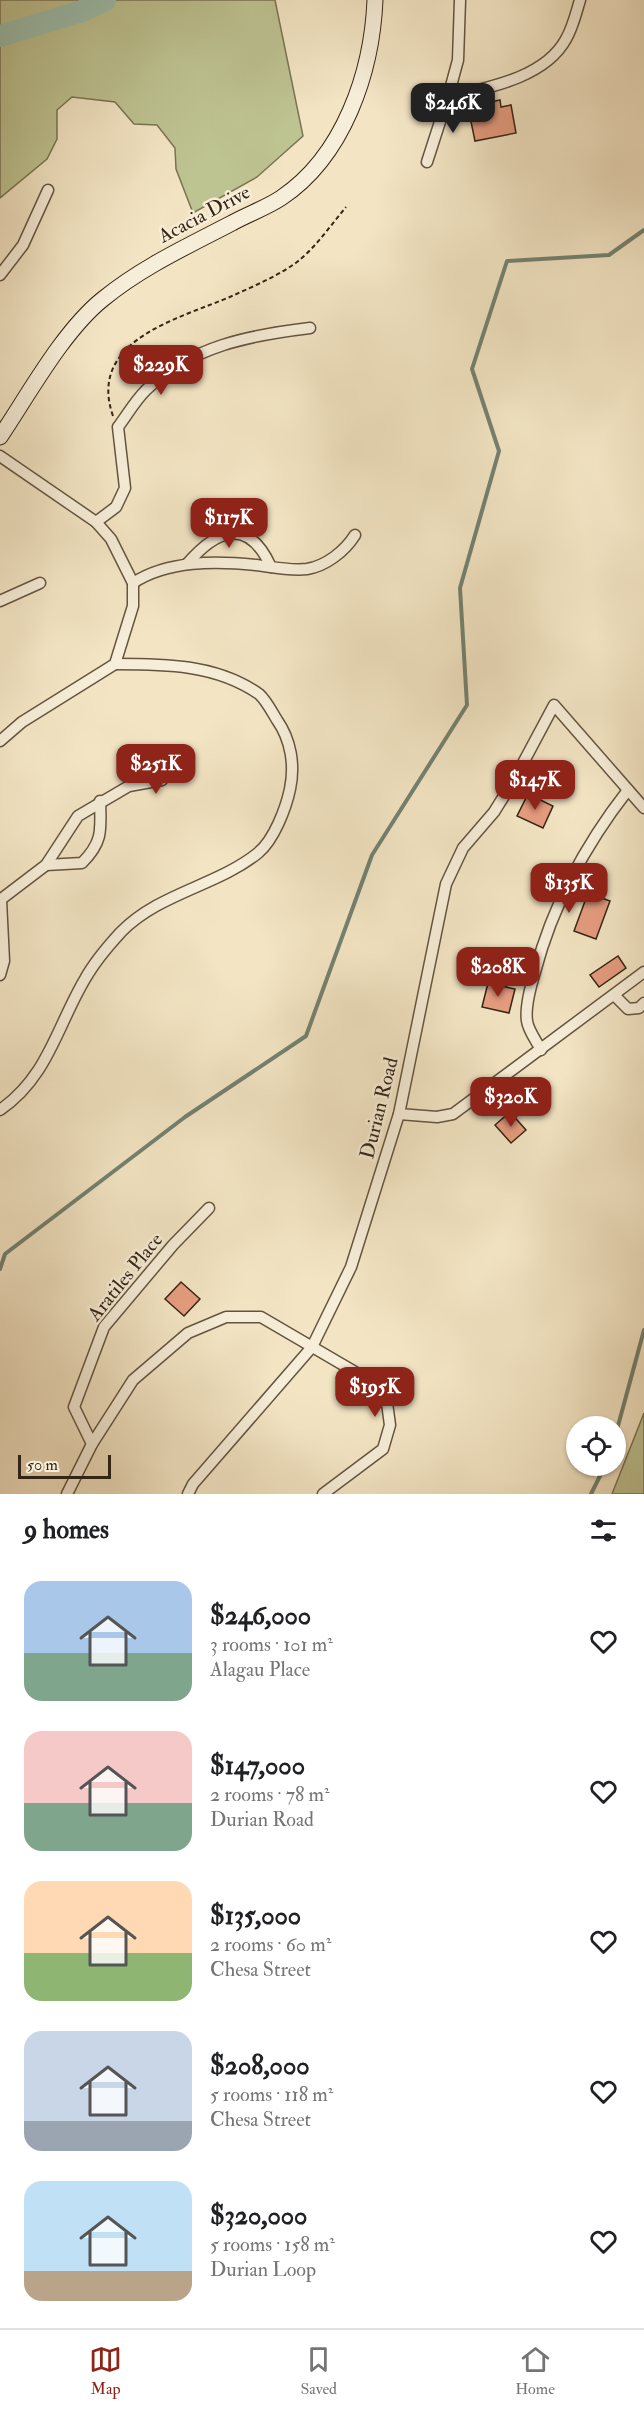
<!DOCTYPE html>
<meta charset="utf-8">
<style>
:root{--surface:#fff;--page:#f2f2f2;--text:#202124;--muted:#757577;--line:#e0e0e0;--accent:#8f2418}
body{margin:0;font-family:"IM FELL Double Pica",serif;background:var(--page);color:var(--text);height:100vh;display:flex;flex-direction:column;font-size:22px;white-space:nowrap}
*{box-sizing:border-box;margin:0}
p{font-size:20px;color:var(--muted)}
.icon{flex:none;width:33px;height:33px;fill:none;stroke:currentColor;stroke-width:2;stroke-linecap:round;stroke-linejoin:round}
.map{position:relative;height:1494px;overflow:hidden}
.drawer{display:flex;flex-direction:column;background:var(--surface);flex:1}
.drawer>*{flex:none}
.controls{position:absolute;left:566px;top:1416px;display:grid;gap:12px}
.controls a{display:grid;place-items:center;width:60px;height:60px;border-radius:50%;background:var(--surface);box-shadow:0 2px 4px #0004;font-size:30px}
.scale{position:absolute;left:18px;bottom:15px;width:93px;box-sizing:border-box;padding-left:6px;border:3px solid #352514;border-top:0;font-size:16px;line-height:21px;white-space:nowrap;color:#352514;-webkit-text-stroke:4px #f7eed9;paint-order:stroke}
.price{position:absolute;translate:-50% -51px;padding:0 14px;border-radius:12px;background:var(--accent);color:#fff;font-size:20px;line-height:39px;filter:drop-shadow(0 2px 3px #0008)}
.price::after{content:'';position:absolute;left:50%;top:36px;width:18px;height:14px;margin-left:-9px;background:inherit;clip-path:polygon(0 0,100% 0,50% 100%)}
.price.selected{background:#222;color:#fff}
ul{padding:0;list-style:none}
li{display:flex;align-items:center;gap:18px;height:150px;padding:0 24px}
li span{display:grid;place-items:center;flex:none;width:168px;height:120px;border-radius:18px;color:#555}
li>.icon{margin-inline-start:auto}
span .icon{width:72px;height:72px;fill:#fffc;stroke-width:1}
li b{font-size:26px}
h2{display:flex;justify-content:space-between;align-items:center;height:72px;padding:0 24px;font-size:26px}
.menu{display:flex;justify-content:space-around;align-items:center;height:84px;border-top:2px solid var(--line);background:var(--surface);font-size:16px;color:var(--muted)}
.menu a{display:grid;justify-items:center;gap:3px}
.menu .selected{color:var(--accent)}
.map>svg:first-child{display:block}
.green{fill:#bec392;stroke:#7a7453;stroke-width:1.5}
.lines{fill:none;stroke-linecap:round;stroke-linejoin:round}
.stream{stroke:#738271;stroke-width:4}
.river{stroke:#9cc0af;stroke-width:22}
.building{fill:#e79d80;stroke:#352514;stroke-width:1.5}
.street-casing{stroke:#645540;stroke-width:13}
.secondary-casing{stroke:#352514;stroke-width:17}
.path{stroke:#352514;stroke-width:2;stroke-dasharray:4.5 3;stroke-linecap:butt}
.street{stroke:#f7eed9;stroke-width:10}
.secondary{stroke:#f7eed9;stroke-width:15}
.labels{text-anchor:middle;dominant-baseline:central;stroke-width:5;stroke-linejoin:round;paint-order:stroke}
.street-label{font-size:20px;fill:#352514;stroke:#f7eed9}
</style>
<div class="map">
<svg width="644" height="1494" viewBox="0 0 644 1494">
<rect width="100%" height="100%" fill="#f3e5c4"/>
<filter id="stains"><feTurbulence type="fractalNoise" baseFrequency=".00333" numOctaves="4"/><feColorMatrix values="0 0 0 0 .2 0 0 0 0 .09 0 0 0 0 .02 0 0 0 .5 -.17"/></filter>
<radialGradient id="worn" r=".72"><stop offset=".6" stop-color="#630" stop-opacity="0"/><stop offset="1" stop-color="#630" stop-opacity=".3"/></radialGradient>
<!-- green -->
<g class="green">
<path d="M0 0H275L303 136 257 177 193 213 176 169 175 148 157 125 134 124 115 102 72 97 57 110V139L47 159 0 198Z"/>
<path d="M644 1413V1494H612Z"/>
</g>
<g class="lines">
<!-- stream -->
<g class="stream">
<path d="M0 1269 5 1254 185 1117 306 1036 372 855 467 705 460 588 499 451 472 369 507 261 609 255 644 230"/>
<path d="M615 1437 644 1330"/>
<path d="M591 1494 605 1466"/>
</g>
<!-- river -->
<path class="river" d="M0 36 82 11 105 0"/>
</g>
<!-- building -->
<g class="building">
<path d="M500 100 501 107 511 105 516 133 475 141 468 107Z"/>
<path d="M528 794 553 806 543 828 517 816Z"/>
<path d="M588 893 610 901 596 939 574 931Z"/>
<path d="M618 956 626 968 599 987 590 975Z"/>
<path d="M488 983 515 989 509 1013 482 1007Z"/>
<path d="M510 1112 526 1130 511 1143 495 1125Z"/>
<path d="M181 1282 200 1299 184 1316 165 1299Z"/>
</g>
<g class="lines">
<defs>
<g id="street">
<path d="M460 0 458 60 448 97C487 88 545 78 566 39 573 27 576 13 580 0"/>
<path d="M427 162 448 97"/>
<path d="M0 275 23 245 48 190"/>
<path d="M0 456 96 522 111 539 133 583V606L115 664 22 722 0 741"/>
<path d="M96 522 116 507 125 488 118 427C127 415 135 401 146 390 191 346 251 335 310 328"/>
<path d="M187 564C216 530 248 516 271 567"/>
<path d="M133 583C168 560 216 561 256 565 272 567 290 571 307 569 326 566 345 551 355 535"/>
<path d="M0 601 40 583"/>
<path d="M46 865 82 863C103 842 101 830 100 801"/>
<path d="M0 900 46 865 78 816 129 786 162 780 178 752"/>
<path d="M0 975 4 961 1 900"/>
<path d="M614 995 628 1009 639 1008 644 1003"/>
<path d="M541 1050C537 1042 528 1030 527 1021 525 1007 531 985 535 972 553 904 585 845 628 790"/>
<path d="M0 1110C48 1077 57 1026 85 979 94 963 109 945 121 932 159 893 217 886 258 853 274 840 286 808 290 789 295 765 291 740 277 720 272 712 266 700 259 694 216 664 164 664 115 664"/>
<path d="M399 1114 437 1117 453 1114 644 972"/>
<path d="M92 1444 74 1407 104 1327 173 1245 209 1208"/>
<path d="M67 1494 92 1444 133 1380 188 1333 226 1317H261L362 1376 387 1403 390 1425 383 1449 323 1494"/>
<path d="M188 1494 193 1484 312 1347 351 1267 399 1114 446 884 463 848 494 812 514 780 554 705 644 808"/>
</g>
<path id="secondary" d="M0 437C29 394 63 331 103 299 142 267 188 246 232 223 248 214 266 208 281 198 344 156 372 72 375 0"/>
</defs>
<!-- street casing -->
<use href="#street" class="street-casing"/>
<!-- secondary casing -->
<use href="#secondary" class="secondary-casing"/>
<!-- path -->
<path class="path" d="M113 416C86 339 182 318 232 296 254 286 278 276 297 262 316 247 331 225 346 207"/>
<!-- street -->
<use href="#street" class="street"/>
<!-- secondary -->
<use href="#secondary" class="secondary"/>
</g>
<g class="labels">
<!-- street labels -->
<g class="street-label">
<text transform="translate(204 214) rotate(-28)">Acacia Drive</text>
<text transform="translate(379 1108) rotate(-76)">Durian Road</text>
<text transform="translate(125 1277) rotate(-51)">Aratiles Place</text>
</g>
</g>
<rect width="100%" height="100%" filter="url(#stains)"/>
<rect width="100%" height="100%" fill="url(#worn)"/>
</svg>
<div class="controls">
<a><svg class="icon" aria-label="locate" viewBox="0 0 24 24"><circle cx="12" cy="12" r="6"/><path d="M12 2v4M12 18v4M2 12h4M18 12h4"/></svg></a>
</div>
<div class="scale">50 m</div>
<b class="price selected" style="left:453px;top:134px">$246K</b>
<b class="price" style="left:161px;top:396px">$229K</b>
<b class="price" style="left:229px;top:549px">$117K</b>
<b class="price" style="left:156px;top:795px">$251K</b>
<b class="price" style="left:535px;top:811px">$147K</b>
<b class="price" style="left:569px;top:914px">$135K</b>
<b class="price" style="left:498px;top:998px">$208K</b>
<b class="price" style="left:511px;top:1128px">$320K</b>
<b class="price" style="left:375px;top:1418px">$195K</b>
</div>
<section class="drawer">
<h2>9 homes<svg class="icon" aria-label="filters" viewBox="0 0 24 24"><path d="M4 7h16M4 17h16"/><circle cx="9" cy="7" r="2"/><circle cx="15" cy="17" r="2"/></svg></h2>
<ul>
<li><span style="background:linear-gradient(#a9c7e8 60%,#7fa58c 0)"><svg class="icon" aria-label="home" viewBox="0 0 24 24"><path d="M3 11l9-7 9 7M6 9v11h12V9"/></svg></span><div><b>$246,000</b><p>3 rooms · 101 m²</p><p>Alagau Place</p></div><svg class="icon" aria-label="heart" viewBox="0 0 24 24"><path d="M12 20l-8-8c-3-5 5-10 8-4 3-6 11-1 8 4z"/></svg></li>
<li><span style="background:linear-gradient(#f6c9c9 60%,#7fa58c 0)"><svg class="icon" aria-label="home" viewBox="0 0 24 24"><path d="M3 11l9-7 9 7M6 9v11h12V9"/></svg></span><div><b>$147,000</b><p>2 rooms · 78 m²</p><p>Durian Road</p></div><svg class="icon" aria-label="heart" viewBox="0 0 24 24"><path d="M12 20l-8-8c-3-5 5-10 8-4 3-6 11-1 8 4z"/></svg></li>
<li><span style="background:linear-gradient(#ffd9b3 60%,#8fb573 0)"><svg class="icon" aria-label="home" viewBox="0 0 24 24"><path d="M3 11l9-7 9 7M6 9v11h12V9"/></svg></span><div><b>$135,000</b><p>2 rooms · 60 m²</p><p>Chesa Street</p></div><svg class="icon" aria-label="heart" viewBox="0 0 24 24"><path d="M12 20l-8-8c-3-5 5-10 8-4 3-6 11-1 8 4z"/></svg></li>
<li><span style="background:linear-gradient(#c9d6e8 75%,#9aa5b1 0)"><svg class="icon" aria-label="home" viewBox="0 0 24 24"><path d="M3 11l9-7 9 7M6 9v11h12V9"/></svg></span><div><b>$208,000</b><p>5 rooms · 118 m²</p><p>Chesa Street</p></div><svg class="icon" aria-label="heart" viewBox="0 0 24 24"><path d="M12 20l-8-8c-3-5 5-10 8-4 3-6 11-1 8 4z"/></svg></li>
<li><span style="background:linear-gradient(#bfe0f5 75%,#b9a48a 0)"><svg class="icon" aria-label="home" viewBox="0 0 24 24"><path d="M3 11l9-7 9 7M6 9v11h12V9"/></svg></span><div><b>$320,000</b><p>5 rooms · 158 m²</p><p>Durian Loop</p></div><svg class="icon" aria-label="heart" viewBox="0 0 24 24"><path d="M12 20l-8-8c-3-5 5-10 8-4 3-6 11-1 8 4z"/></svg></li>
</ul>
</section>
<nav class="menu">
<a class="selected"><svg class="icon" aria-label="map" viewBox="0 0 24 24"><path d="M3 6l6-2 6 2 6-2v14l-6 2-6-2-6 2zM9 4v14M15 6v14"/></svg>Map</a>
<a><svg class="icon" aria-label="saved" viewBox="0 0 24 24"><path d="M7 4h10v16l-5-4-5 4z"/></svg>Saved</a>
<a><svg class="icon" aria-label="home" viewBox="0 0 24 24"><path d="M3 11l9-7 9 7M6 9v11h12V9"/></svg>Home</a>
</nav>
